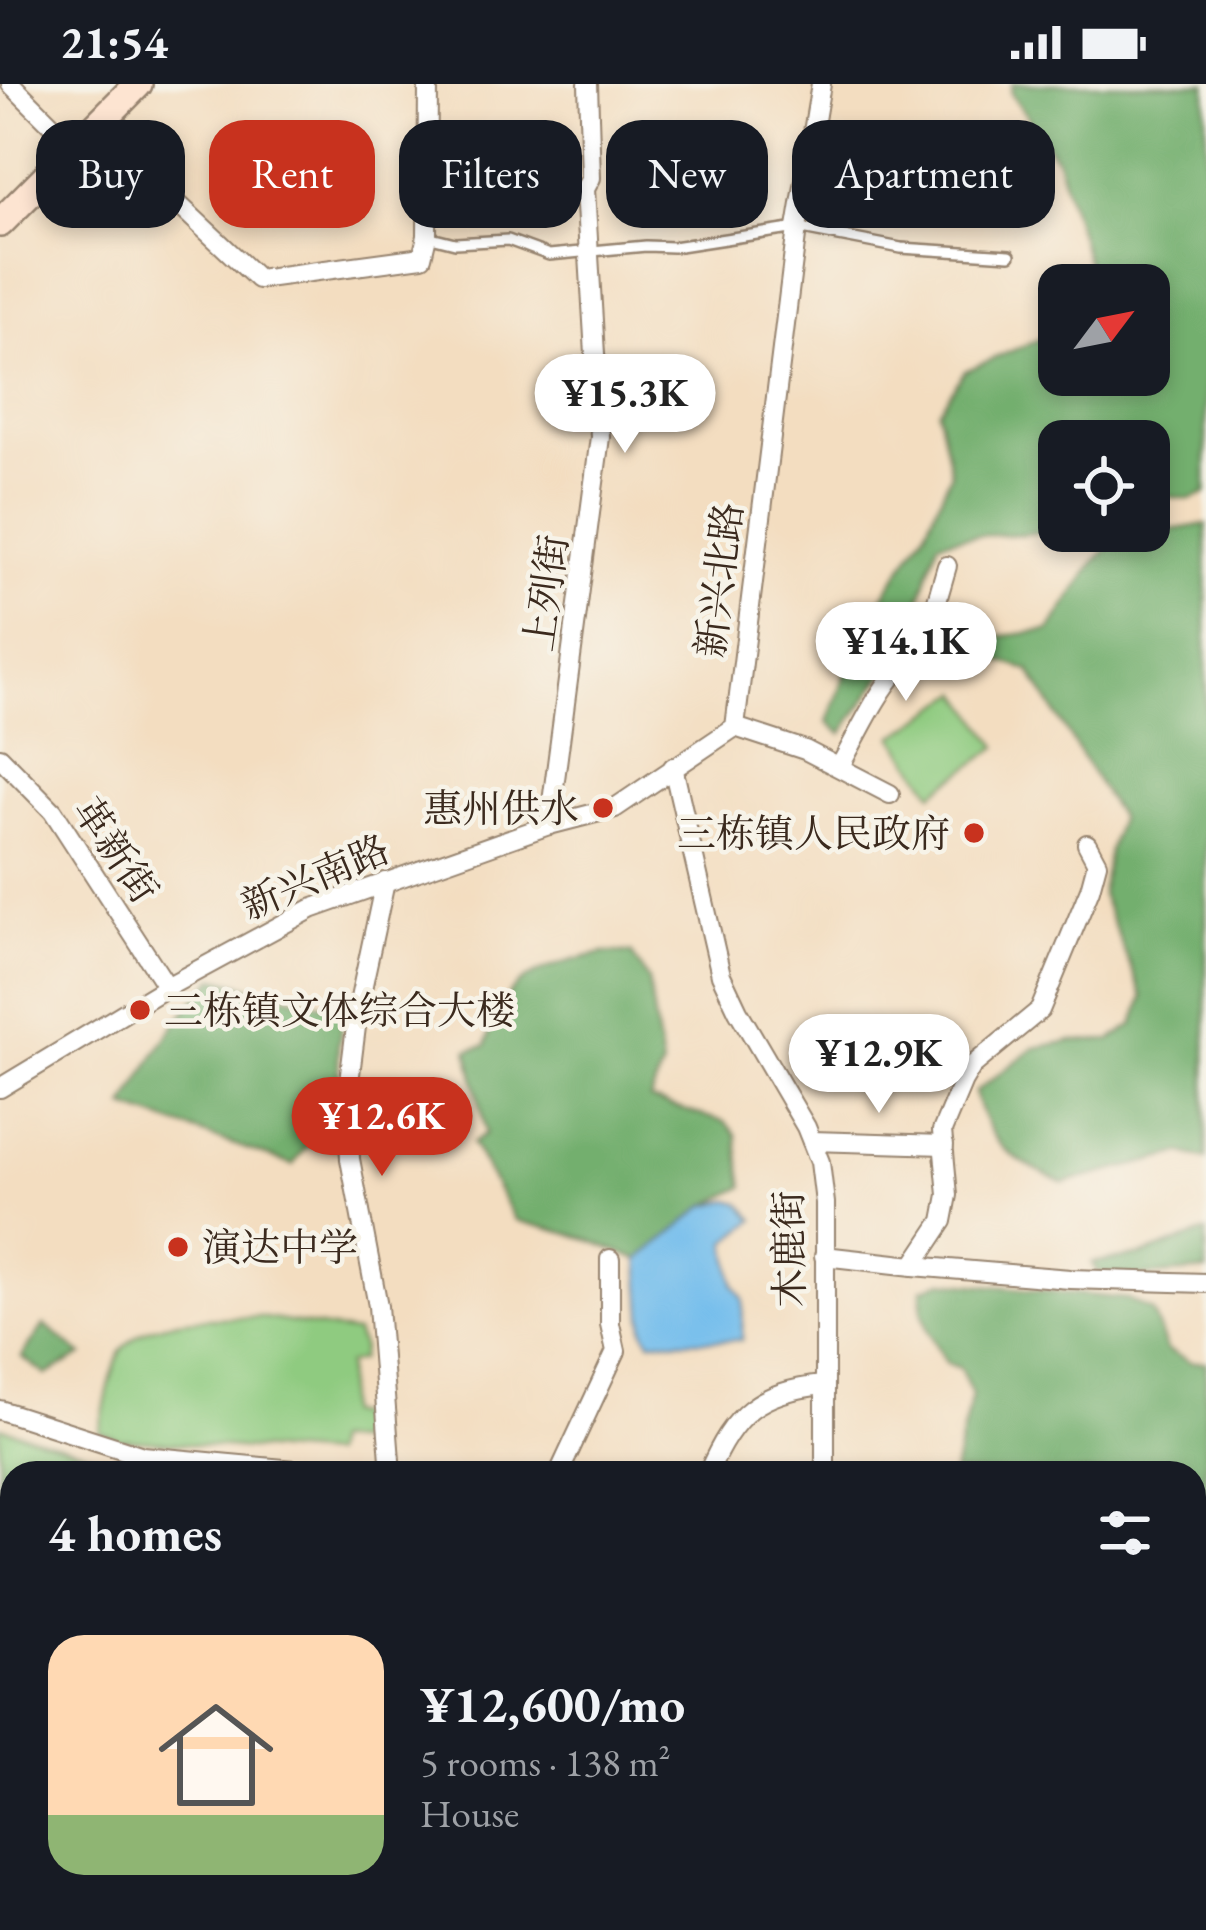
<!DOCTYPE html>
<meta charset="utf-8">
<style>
:root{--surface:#171b24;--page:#20242c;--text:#f1f3f6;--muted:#9ea1a6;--line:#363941;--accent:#c8321e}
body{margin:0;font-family:"EB Garamond","Noto Serif SC",serif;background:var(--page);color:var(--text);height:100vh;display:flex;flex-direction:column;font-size:45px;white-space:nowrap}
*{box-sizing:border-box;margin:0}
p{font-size:39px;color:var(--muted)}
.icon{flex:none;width:66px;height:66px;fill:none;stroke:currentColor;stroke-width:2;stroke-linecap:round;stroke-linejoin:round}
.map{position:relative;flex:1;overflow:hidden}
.sheet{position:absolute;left:0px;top:1377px;width:1206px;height:471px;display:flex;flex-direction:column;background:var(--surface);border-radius:36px 36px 0 0;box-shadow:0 6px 18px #0003}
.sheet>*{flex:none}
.top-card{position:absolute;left:36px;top:36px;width:1134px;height:108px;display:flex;gap:24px}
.needle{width:78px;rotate:58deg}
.tools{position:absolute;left:1038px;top:180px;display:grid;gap:24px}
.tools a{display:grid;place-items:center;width:132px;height:132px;border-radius:24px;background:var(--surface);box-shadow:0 6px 18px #0003;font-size:60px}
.price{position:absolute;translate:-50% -102px;padding:0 27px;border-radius:42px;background:#fff;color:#222;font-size:39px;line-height:78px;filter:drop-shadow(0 3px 6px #0008)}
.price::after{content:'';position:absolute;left:50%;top:72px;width:36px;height:27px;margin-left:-18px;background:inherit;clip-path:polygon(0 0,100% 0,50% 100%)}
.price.current{background:var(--accent);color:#fff}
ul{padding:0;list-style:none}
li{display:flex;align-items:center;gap:36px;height:300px;padding:0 48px}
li+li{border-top:3px solid var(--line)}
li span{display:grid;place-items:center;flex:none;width:336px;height:240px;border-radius:36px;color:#555}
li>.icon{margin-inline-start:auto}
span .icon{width:144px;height:144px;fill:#fffc;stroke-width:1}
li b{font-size:51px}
h2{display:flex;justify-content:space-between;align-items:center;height:144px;padding:0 48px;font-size:51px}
.tag{padding:0 42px;border-radius:36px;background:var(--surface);box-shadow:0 6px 18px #0003;font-size:42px;line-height:108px}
.tag.current{background:var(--accent);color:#fff}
.status{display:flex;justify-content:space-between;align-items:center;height:84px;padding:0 60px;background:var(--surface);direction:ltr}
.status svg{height:33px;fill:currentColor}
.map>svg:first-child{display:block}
.green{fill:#8fcb80;stroke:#657a4f;stroke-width:3}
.forest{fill:#73af6e;stroke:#576c46;stroke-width:3}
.water{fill:#73bdec;stroke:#577485;stroke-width:3}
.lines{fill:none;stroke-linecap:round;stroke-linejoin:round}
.service-casing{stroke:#97846f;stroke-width:14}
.minor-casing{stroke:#97846f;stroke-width:22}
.secondary-casing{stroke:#97846f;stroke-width:32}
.service{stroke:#fff;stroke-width:9}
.minor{stroke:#fff;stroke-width:18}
.secondary{stroke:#fde4d1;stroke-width:27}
.poi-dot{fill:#c8321e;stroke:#f7f3e8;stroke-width:4.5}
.labels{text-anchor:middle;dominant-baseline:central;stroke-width:9;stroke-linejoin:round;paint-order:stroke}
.street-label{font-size:39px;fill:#3b2a1e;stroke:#f7f3e8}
.poi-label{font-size:39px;fill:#3b2a1e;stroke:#f7f3e8;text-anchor:end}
</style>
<div class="status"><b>21:54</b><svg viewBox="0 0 49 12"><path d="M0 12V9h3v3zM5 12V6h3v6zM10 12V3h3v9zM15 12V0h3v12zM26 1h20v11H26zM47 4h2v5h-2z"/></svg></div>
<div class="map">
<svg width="1206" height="1846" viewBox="0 0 1206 1846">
<rect width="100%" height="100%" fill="#f7f3e8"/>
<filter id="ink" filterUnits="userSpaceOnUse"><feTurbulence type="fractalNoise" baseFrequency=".00833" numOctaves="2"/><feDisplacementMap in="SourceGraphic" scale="24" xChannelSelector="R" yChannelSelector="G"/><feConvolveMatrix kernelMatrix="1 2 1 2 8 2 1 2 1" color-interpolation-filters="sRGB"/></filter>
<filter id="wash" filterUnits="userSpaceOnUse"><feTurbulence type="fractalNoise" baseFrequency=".004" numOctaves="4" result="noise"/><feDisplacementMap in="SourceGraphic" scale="48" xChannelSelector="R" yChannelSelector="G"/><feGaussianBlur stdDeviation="2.7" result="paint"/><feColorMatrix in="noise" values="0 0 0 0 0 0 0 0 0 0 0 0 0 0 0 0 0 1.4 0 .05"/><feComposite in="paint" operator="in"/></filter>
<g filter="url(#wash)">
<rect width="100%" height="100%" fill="#f3ddc0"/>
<!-- green -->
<g class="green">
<path d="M960 608 998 663 933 709 894 653Z"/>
<path d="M259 1233 356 1249 362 1265 360 1276 347 1280 345 1329 359 1332 358 1357H333L330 1371 119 1355 99 1348C104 1328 112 1279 123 1265 153 1228 216 1235 259 1233Z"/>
<path d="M0 1343 123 1379 119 1389H12V1457L0 1451Z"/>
</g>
<!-- forest -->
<g class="forest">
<path d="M1012 0H1206V409L1190 415 1149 410V357H1059V443C1020 457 979 445 938 458L909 552 842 650 828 638 862 546 927 444 951 389 938 327 965 287 1049 251 1059 240V291H1149V201H1085L1090 187 1057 76 1011 9Z"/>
<path d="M1206 440V1076L1183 1069 1064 1099C1013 1075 990 1066 975 1008L1034 964 1071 957 1111 956 1134 940 1143 913 1101 810 1109 765 1119 734 1030 587 990 573 916 576 935 561 1050 546 1095 477 1118 455Z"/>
<path d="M603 869H631L648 896 662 982 650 1016 725 1038 736 1050 744 1103 705 1122 639 1176 585 1154 515 1136 472 1059 486 1049 468 966 486 962C501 893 539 884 603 869Z"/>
<path d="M215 894 345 926 338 962 341 1064 307 1062 293 1081 125 1023C150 976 177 932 215 894Z"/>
<path d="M1206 1148V1187L1132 1193 1096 1187 1092 1179 1143 1171Z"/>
<path d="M943 1197 1128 1215 1152 1227 1167 1266 1191 1278H1206V1702L1194 1713V1389H953L972 1311 960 1284 946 1279 928 1247 922 1226V1205Z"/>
<path d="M44 1241 82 1271 46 1291 22 1273Z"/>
</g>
<!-- water -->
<path class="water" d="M729 1116 741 1119 755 1136 727 1158 734 1201 743 1215 742 1256 650 1257 644 1246 639 1176 705 1122Z"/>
</g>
<g filter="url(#ink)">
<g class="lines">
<defs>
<path id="service" d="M427 152 455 159 508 156 549 171 646 162 673 163 797 144 901 164 1010 171"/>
<g id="minor">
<path d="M11 0 75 64"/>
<path d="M96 43 258 195 422 173 427 152 428 0"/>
<path d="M925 558 947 482"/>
<path d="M735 643 805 666 890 710"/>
<path d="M0 673 53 727 167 903"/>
<path d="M840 682C872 626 899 550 973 546"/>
<path d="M673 683 721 891 738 927 806 1043 820 1078 825 1119V1389"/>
<path d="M549 741 600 353 585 105 591 94 588 0"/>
<path d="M385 798 359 919 347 1014 350 1075 378 1222 391 1389"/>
<path d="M0 1004 167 903 311 825 549 741 615 724 735 643 797 144 821 0"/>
<path d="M812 1057 944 1061"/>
<path d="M824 1172 913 1182 943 1137 948 1111 942 1047 963 997 972 982 1040 926 1090 805 1097 779 1087 760"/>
<path d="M913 1182 1070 1195 1206 1199"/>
<path d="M0 1326 143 1372 328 1389"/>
<path d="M559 1389 616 1267 610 1240V1175"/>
<path d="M708 1389C734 1329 758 1308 823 1301"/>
<path d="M0 1751 12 1762"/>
<path d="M1194 1752 1206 1741"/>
<path d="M89 1836 99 1846"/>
<path d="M749 1836 759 1846"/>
<path d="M907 1836 911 1846"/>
<path d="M286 1846 291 1836"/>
<path d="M711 1846 709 1844 717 1836"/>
</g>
<path id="secondary" d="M0 139 138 0"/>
</defs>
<!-- service casing -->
<use href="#service" class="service-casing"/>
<!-- minor casing -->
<use href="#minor" class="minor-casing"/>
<!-- secondary casing -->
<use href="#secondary" class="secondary-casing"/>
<!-- service -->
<use href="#service" class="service"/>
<!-- minor -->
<use href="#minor" class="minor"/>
<!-- secondary -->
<use href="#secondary" class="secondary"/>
</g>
</g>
<!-- markers -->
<g class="poi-dot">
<circle cx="603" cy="724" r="12"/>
<circle cx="974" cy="749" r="12"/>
<circle cx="140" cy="926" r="12"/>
<circle cx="178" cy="1163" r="12"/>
</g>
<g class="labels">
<!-- street labels -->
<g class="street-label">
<text transform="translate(719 496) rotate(-83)">新兴北路</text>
<text transform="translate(546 509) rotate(-82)">上列街</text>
<text transform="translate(116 766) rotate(56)">革新街</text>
<text transform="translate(315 793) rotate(-23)">新兴南路</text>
<text transform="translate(789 1165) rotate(-91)">木鹿街</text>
</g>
<!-- poi labels -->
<g class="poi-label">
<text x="579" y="724">惠州供水</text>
<text x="950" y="749">三栋镇人民政府</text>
<text x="164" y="926" text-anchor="start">三栋镇文体综合大楼</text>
<text x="202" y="1163" text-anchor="start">演达中学</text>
</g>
</g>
</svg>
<div class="tools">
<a><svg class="needle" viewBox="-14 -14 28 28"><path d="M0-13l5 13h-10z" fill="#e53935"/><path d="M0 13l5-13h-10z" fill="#9ea1a6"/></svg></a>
<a><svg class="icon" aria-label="locate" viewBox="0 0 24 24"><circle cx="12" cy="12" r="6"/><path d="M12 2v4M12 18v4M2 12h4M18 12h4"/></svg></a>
</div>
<b class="price" style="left:625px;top:372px">¥15.3K</b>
<b class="price" style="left:906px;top:620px">¥14.1K</b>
<b class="price" style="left:879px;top:1032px">¥12.9K</b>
<b class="price current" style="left:382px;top:1095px">¥12.6K</b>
<div class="top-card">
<a class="tag">Buy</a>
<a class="tag current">Rent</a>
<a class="tag">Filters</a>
<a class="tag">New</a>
<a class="tag">Apartment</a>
</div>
<section class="sheet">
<h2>4 homes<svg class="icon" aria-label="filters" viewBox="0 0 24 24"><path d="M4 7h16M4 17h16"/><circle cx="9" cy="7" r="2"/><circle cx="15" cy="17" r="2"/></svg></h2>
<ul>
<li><span style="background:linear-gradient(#ffd9b3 75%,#8fb573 0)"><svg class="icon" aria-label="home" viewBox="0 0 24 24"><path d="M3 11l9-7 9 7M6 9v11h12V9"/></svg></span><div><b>¥12,600/mo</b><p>5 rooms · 138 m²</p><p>House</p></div></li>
</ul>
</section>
</div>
